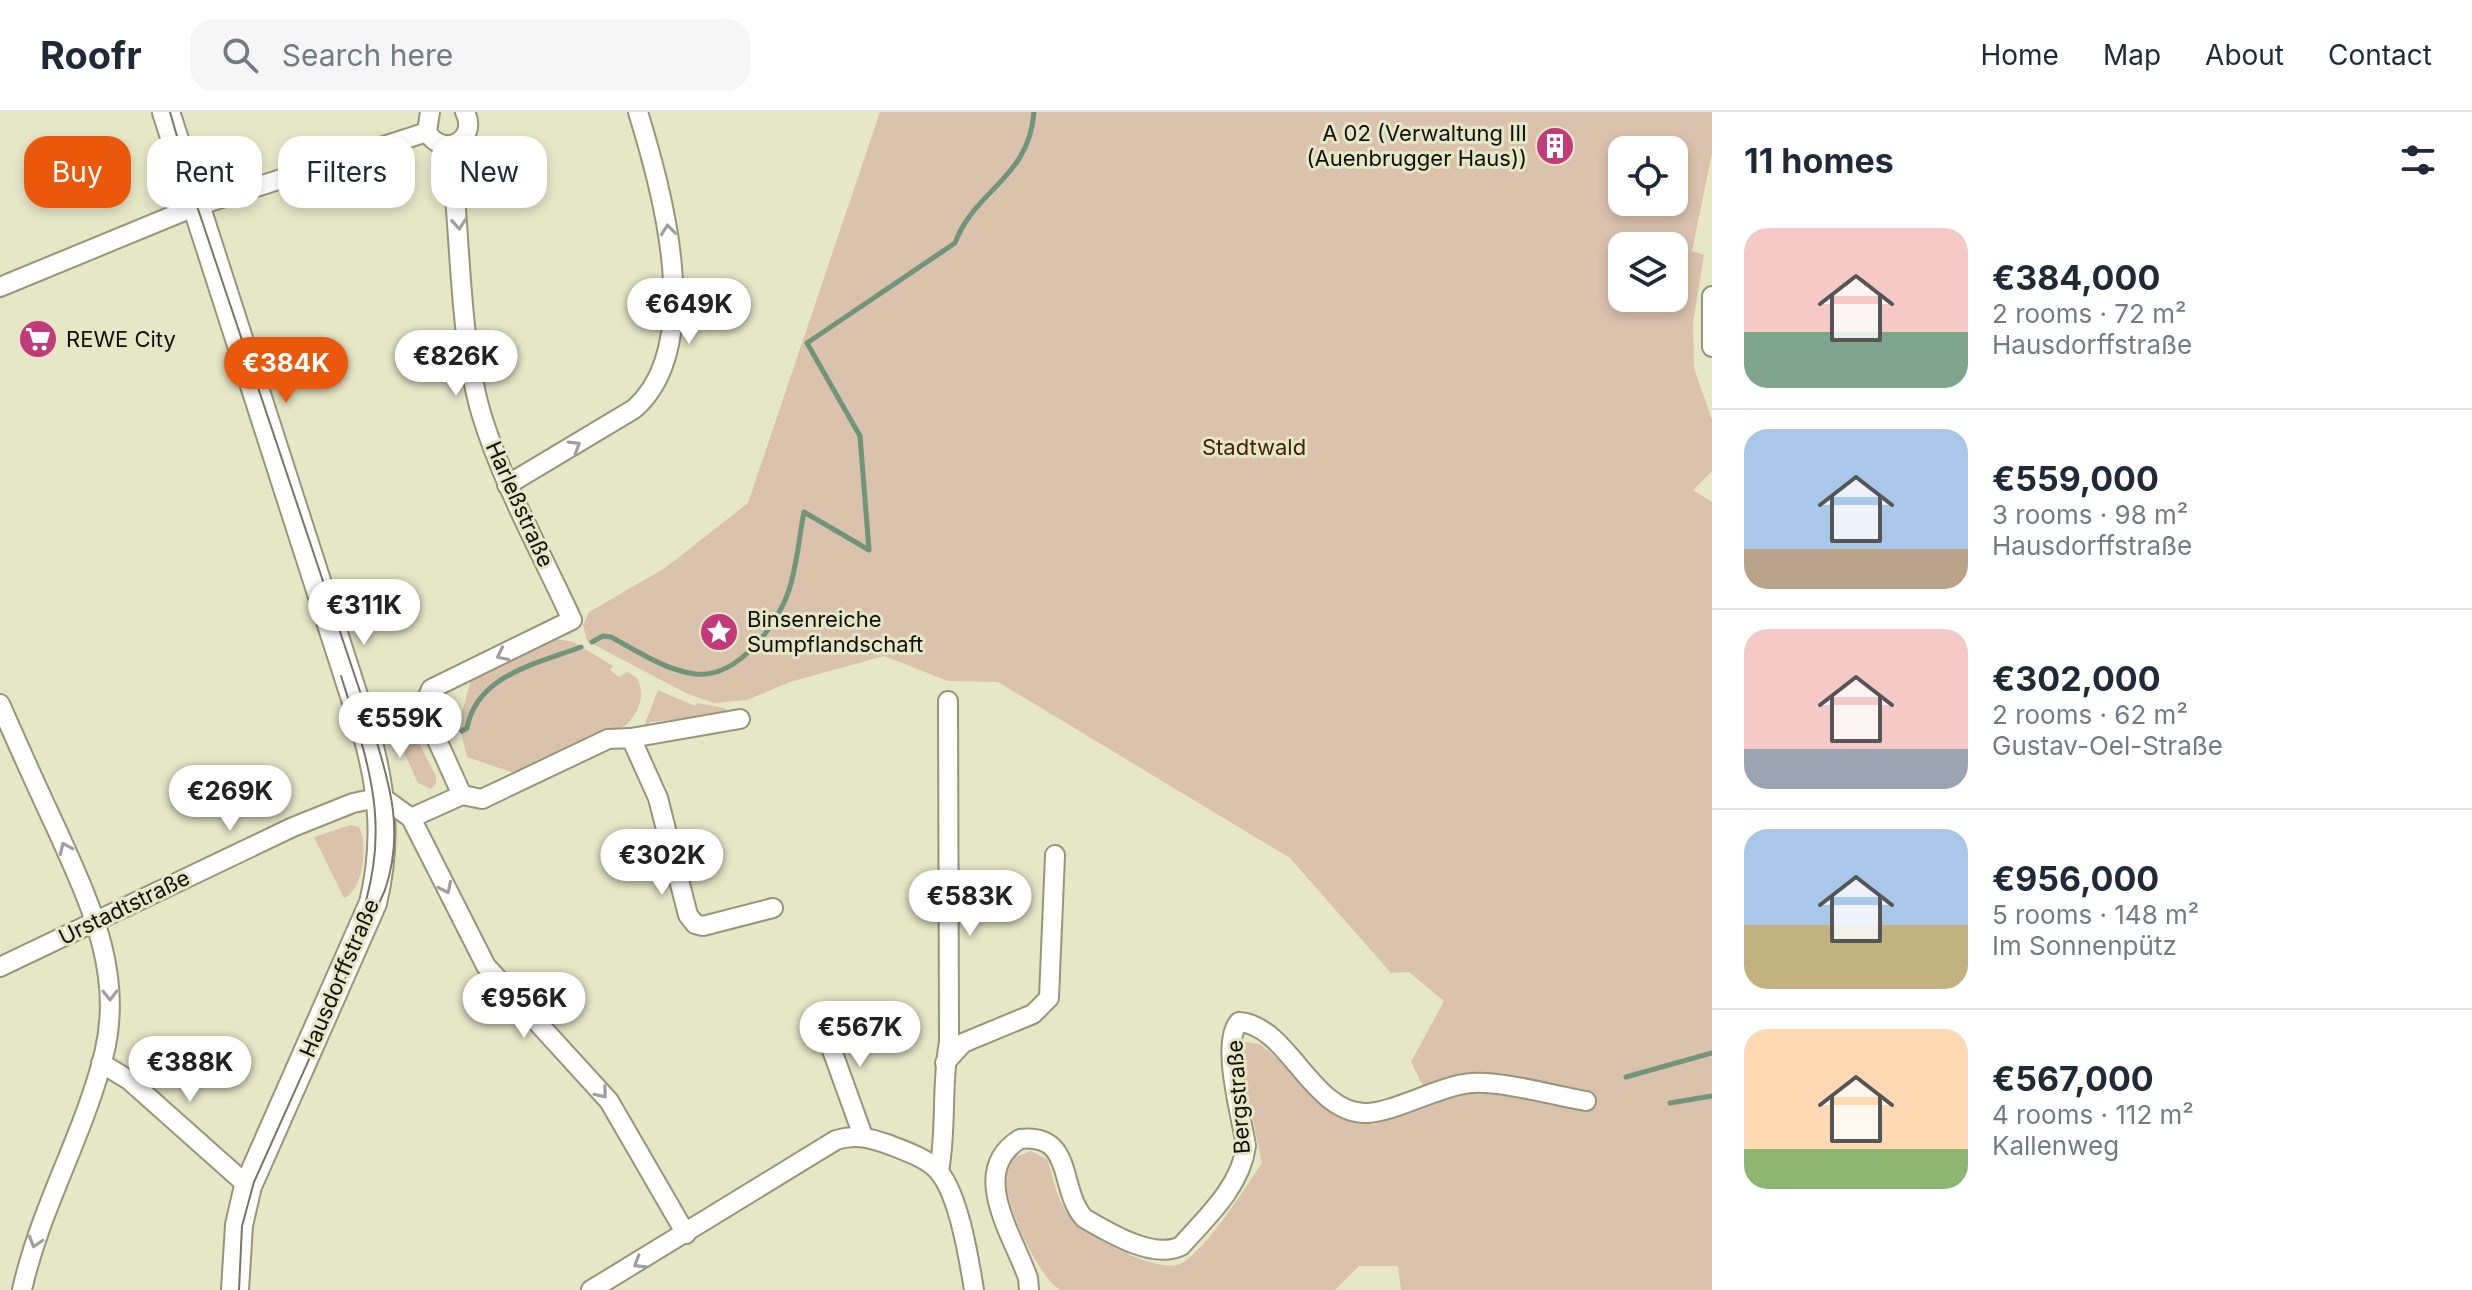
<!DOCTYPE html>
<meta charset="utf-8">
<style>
:root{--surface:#fff;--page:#f6f6f7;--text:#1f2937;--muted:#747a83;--line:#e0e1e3;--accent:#ea580c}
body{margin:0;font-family:Inter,sans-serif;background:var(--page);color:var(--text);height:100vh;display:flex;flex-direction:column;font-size:30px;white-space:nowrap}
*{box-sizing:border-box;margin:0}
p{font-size:26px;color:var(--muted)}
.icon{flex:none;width:44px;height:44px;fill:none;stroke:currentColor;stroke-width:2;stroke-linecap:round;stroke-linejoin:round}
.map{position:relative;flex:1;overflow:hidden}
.sheet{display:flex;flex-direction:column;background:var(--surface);width:760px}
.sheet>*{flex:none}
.guide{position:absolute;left:24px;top:24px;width:760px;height:72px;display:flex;gap:16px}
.fabs{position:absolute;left:1608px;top:24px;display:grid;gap:16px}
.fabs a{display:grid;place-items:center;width:80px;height:80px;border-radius:16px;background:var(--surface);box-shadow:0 4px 12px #0003;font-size:40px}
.price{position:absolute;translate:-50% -68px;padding:0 18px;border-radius:28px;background:#fff;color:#222;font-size:26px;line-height:52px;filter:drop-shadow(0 2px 4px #0008)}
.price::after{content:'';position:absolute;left:50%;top:48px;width:24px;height:18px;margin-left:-12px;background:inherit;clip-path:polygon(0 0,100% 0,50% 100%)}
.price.selected{background:var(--accent);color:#fff}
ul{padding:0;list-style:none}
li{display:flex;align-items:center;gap:24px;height:200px;padding:0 32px}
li+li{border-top:2px solid var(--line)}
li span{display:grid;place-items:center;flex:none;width:224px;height:160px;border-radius:24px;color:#555}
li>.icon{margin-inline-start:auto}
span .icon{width:96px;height:96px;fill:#fffc;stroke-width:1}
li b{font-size:34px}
h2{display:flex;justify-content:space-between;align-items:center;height:96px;padding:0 32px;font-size:34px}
.chip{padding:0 28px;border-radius:24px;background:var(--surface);box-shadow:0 4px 12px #0003;font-size:28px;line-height:72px}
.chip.selected{background:var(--accent);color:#fff}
header{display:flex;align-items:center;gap:48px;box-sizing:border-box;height:112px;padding:0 40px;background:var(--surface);border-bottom:2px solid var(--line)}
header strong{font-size:38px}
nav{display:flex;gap:44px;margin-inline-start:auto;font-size:28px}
.search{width:560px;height:72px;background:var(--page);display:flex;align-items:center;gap:20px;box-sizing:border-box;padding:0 28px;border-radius:24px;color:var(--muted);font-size:30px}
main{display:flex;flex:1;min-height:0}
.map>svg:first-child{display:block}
.green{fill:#dac2ad;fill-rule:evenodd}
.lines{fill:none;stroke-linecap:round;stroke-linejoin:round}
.stream{stroke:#70957a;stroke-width:5}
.street-casing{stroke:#969679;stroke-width:22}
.secondary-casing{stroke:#969679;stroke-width:30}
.street{stroke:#fff;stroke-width:18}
.secondary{stroke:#fff;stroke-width:26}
.tram{stroke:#777763;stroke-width:2}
.oneway{stroke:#9f9f9b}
.labels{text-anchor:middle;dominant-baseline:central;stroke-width:6;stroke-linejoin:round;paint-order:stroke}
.poi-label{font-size:22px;fill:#101006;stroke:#e6e7c7;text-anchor:start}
.park-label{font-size:22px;fill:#452300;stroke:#e6e7c7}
.street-label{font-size:22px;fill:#101006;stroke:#e6e7c7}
</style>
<header>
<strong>Roofr</strong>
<div class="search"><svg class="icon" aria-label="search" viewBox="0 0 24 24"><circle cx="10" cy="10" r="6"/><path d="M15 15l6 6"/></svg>Search here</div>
<nav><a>Home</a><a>Map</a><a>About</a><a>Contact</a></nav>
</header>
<main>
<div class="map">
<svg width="1712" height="1178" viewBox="0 0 1712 1178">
<rect width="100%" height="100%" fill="#e6e7c7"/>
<!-- green -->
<g class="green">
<path d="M880 0H1712V41L1692 139 1704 143 1693 211 1694 256 1712 308V359L1693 378 1712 390V1178H1401L1398 1154H1359L1335 1178H1060C1035 1161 1006 1093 1004 1061L1013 1046 1031 1039 1048 1048C1053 1067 1057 1089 1070 1105 1085 1124 1158 1162 1180 1152 1205 1140 1245 1076 1262 1051L1240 947 1245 930 1260 932 1335 996 1373 1013 1431 990 1411 950 1444 889 1409 860 1391 861 1290 746 998 570 948 569 884 544 790 570 747 588 714 591 686 581 587 529 583 513 589 500 665 456 748 391ZM1622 38H1674V90H1622ZM1622 134H1674V186H1622Z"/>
<path d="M551 526 574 530 613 554 610 558 619 565 627 560 637 566C646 583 639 601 625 614L535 649 534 655 514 661 467 645 459 612 471 567Z"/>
<path d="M658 578 695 594 697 591 725 596 727 602 650 610 643 617Z"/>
<path d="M408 628 419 631 436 664V672L431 677 418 671 404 640Z"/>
<path d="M350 713 359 715C368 732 364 777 344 786L314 725Z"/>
</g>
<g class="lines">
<!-- stream -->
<g class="stream">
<path d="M592 530 603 524 611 525C637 539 665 558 695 562 737 567 777 514 789 478 797 454 799 425 804 400L869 438 860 324 807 231 955 131C975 77 1029 67 1034 0"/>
<path d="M462 619 467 616C477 563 536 552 581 535"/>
<path d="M1626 965 1712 941"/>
<path d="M1670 991 1712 984"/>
</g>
<defs>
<g id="street">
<path d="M430 0 427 20C443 47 479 28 465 0"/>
<path d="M450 34C461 119 458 221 481 301 503 373 541 440 572 508L431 577 423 597 462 683"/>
<path d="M0 175 194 95 427 20"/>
<path d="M1712 184V235"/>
<path d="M507 373 634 297C706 234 662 79 638 0"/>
<path d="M0 592C19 635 38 678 58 720 90 792 124 861 104 942 84 1023 40 1096 22 1178"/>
<path d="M367 624 423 597"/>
<path d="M631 626 740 607"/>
<path d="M411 706 462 683 482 687 608 627 631 626 658 686 688 803 695 812 703 814 773 796"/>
<path d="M0 855 293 715 353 691 382 685 411 706 486 854 609 989 686 1122"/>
<path d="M820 905 863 1024"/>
<path d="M101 951 129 968 248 1074"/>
<path d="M945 951 963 931 1033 902 1049 886 1055 743"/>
<path d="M939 1059C947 1016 941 973 949 930L948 589"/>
<path d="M591 1178 836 1028C857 1022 870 1026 890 1033 905 1039 929 1047 939 1060 959 1084 969 1147 974 1178"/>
<path d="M1029 1178 1028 1166C1012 1121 968 1059 1020 1027 1075 1021 1058 1077 1084 1106 1108 1120 1153 1148 1181 1134 1207 1105 1241 1074 1246 1034 1242 1006 1220 931 1239 910 1288 913 1311 1000 1365 1001 1391 1002 1441 973 1471 971 1500 968 1555 984 1586 989"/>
</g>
<path id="secondary" d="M166 0 367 624C383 681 387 733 373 791L248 1074 239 1113 235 1178"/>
</defs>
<!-- street casing -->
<use href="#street" class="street-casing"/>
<!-- secondary casing -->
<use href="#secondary" class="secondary-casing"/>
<!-- street -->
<use href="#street" class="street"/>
<!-- secondary -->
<use href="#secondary" class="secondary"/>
<!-- tram -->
<g class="tram">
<path d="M170 0 197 94 374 621C391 675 404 722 385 778L254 1070 242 1114 239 1178"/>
<path d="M341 564C372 662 393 719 356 820"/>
</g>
</g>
<!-- one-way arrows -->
<defs><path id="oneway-chevron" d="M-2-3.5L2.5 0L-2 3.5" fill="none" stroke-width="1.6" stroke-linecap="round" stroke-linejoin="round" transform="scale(2)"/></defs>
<g class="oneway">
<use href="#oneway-chevron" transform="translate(459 112) rotate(85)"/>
<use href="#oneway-chevron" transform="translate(668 118) rotate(-96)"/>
<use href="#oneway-chevron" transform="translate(575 334) rotate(-31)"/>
<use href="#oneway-chevron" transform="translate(502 543) rotate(154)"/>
<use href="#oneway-chevron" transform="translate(65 736) rotate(-114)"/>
<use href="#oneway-chevron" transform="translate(446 776) rotate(64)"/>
<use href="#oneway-chevron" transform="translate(110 883) rotate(89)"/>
<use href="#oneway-chevron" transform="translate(602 981) rotate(51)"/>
<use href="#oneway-chevron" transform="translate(35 1130) rotate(107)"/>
<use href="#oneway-chevron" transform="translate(639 1151) rotate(149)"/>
</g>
<!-- icons -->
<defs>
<symbol id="building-disc" viewBox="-11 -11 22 22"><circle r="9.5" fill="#c13a7a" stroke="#e6e7c7"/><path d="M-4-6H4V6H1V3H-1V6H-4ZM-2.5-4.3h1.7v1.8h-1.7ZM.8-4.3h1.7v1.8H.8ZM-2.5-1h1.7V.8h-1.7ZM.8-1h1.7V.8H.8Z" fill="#fff"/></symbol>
<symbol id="supermarket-disc" viewBox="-11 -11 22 22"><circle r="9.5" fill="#c13a7a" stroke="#e6e7c7"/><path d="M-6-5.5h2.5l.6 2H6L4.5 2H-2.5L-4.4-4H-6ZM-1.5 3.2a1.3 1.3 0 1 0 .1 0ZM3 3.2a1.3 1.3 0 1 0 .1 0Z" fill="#fff"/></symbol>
<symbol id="sight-disc" viewBox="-11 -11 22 22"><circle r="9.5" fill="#c13a7a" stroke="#e6e7c7"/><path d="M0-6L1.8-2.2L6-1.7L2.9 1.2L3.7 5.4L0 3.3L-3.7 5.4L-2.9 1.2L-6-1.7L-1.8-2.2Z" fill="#fff"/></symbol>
</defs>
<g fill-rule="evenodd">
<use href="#building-disc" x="1533" y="12" width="44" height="44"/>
<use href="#supermarket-disc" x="16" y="205" width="44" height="44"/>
<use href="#sight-disc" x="697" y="498" width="44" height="44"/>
</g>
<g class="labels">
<!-- poi labels -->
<g class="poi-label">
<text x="1527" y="21" text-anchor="end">A 02 (Verwaltung III<tspan x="1527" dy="25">(Auenbrugger Haus))</tspan></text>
<text x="66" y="227">REWE City</text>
<text x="747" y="507">Binsenreiche<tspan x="747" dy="25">Sumpflandschaft</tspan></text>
</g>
<!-- park labels -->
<g class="park-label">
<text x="1254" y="335">Stadtwald</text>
</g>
<!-- street labels -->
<g class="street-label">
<text transform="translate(520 392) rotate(66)">Harleßstraße</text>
<text transform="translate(124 795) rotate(-26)">Urstadtstraße</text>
<text transform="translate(339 866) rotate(-67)">Hausdorffstraße</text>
<text transform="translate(1238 985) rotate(-94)">Bergstraße</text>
</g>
</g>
</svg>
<div class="fabs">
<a><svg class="icon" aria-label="locate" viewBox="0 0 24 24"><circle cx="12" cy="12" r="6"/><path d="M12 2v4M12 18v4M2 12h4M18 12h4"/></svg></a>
<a><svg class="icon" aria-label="layers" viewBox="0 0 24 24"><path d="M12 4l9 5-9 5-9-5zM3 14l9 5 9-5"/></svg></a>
</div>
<b class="price" style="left:689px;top:234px">€649K</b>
<b class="price" style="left:456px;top:286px">€826K</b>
<b class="price selected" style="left:286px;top:293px">€384K</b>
<b class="price" style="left:364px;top:535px">€311K</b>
<b class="price" style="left:400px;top:648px">€559K</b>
<b class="price" style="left:230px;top:721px">€269K</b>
<b class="price" style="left:662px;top:785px">€302K</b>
<b class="price" style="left:970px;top:826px">€583K</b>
<b class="price" style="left:524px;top:928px">€956K</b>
<b class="price" style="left:860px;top:957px">€567K</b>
<b class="price" style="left:190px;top:992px">€388K</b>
<div class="guide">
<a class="chip selected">Buy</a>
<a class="chip">Rent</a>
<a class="chip">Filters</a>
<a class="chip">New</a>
</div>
</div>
<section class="sheet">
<h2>11 homes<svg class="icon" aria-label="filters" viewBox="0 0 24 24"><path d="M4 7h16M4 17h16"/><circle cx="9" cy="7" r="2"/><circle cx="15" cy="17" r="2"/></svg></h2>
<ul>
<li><span style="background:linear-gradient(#f6c9c9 65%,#7fa58c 0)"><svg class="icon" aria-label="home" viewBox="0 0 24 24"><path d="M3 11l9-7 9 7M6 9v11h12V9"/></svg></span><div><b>€384,000</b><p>2 rooms · 72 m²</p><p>Hausdorffstraße</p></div></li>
<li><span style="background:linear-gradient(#a9c7e8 75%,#b9a48a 0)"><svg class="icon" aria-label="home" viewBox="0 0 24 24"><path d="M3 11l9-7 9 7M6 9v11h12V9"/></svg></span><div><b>€559,000</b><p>3 rooms · 98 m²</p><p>Hausdorffstraße</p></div></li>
<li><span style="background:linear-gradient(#f6c9c9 75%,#9aa5b1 0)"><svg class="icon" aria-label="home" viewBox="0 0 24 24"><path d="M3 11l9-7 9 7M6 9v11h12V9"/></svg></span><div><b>€302,000</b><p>2 rooms · 62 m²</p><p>Gustav-Oel-Straße</p></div></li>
<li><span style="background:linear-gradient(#a9c7e8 60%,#c2b280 0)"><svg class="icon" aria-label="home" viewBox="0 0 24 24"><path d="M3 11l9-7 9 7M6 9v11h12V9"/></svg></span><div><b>€956,000</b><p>5 rooms · 148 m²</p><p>Im Sonnenpütz</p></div></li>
<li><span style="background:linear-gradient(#ffd9b3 75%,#8fb573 0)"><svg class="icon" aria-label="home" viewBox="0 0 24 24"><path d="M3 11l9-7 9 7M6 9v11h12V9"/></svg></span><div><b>€567,000</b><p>4 rooms · 112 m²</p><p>Kallenweg</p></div></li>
</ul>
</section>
</main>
